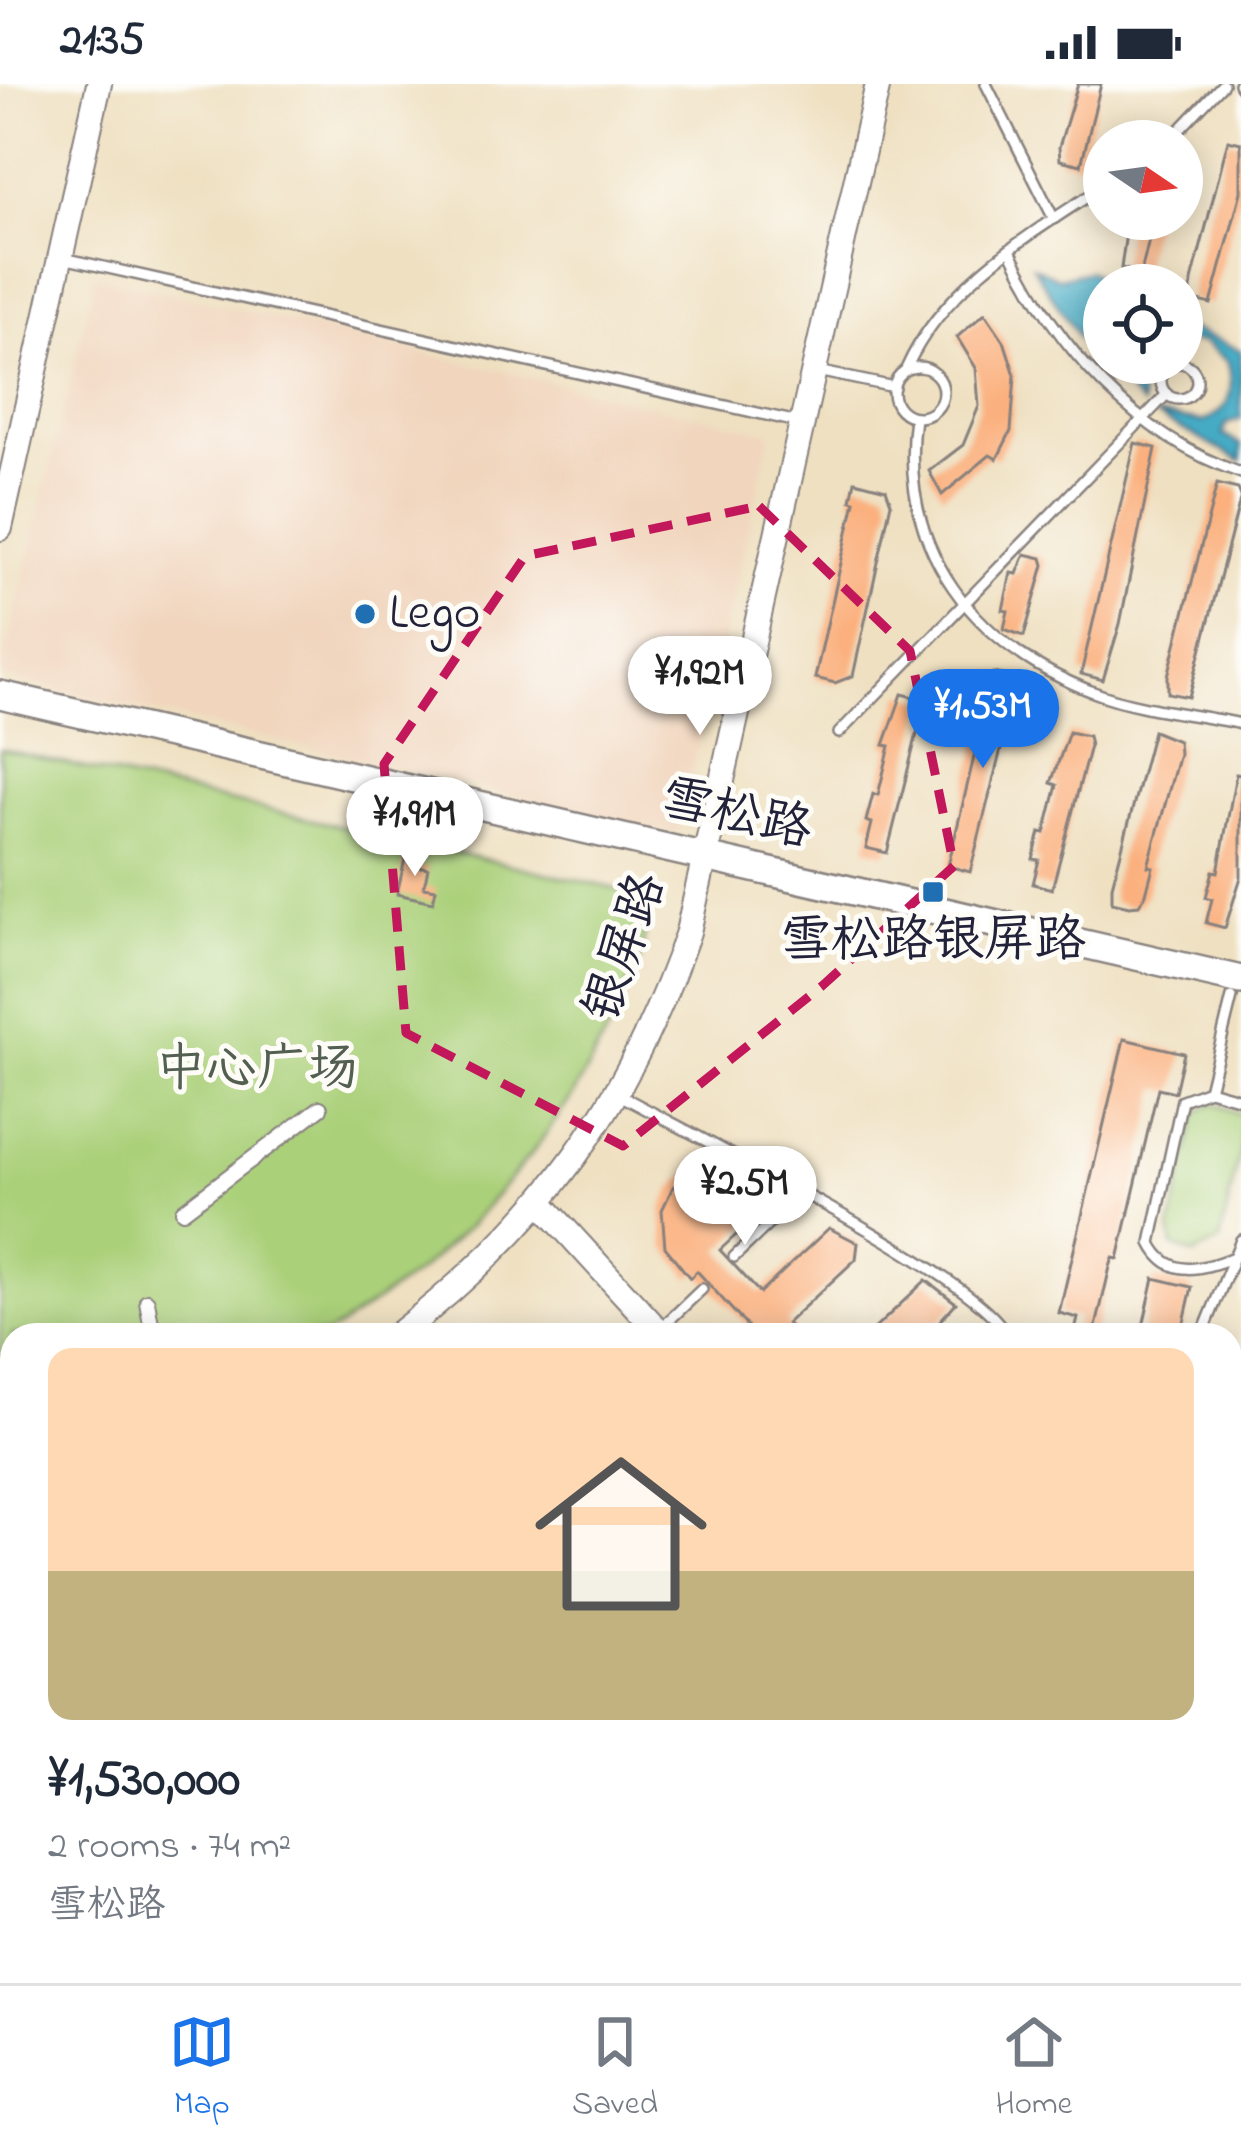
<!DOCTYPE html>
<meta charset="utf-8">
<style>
:root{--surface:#fff;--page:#f6f6f7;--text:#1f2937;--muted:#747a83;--line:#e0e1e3;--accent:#1a73e8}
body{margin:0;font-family:"Indie Flower","LXGW WenKai TC",sans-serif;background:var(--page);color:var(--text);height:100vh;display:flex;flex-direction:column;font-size:45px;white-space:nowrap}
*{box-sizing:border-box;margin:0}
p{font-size:39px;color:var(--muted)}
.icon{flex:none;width:66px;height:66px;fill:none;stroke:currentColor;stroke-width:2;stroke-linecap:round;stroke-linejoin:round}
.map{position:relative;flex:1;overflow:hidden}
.sheet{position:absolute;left:0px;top:1239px;width:1242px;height:660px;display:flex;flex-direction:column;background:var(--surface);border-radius:36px 36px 0 0;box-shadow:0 6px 30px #0003}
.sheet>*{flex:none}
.needle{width:78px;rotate:103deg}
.controls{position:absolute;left:1083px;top:36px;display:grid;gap:24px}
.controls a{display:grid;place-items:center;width:120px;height:120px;border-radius:50%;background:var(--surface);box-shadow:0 6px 30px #0003;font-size:60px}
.price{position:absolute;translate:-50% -102px;padding:0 27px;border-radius:42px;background:#fff;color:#222;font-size:39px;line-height:78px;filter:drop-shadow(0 3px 6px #0008)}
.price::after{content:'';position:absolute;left:50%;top:72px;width:36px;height:27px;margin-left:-18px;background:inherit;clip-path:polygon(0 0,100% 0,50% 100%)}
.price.current{background:var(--accent);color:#fff}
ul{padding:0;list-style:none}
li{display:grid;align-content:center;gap:24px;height:636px;padding:0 48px}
li span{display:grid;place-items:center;height:372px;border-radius:24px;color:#555}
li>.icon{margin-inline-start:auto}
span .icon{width:216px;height:216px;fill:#fffc;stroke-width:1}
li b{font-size:51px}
.status{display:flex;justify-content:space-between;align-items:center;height:84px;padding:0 60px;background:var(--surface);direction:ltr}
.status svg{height:33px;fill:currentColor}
.menu{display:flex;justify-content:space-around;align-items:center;height:168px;border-top:3px solid var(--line);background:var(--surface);font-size:33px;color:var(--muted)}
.menu a{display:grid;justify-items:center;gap:6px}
.menu .current{color:var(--accent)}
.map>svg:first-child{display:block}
.built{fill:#f1d5bd}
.green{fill:#aad079;stroke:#66795a;stroke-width:3}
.water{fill:#45abc5;stroke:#346680;stroke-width:3}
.building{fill:#fbb07e}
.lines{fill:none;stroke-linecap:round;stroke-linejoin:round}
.service-casing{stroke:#88817e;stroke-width:14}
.pedestrian-casing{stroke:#88817e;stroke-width:18}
.tertiary-casing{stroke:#88817e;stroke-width:28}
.secondary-casing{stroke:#88817e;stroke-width:32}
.service{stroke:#fff;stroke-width:9}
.pedestrian{stroke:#fff;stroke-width:14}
.tertiary{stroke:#fff;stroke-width:24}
.secondary{stroke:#fff;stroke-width:27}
.marked{fill:none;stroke:#c2185b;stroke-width:9;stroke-dasharray:24 15;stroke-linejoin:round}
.poi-dot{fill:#1f6fb2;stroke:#fdfcf7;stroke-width:4.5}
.labels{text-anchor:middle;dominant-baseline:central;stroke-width:10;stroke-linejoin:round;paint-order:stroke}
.poi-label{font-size:51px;fill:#22223b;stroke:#fdfcf7;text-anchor:start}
.street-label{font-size:51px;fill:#22223b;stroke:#fdfcf7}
.park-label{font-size:51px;fill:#525f51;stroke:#fdfcf7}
</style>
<div class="status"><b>21:35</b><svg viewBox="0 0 49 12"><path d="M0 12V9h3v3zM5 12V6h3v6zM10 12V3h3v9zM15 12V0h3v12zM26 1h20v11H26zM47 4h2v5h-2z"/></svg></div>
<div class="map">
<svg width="1241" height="1899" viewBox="0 0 1241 1899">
<rect width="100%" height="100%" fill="#fdfcf7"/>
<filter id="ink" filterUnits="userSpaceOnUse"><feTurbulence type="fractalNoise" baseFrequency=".00833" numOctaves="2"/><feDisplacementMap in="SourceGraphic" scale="24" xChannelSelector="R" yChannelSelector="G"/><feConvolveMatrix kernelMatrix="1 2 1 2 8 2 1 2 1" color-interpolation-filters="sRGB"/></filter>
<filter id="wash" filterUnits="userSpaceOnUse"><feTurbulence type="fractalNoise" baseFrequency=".004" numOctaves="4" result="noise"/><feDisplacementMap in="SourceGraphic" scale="48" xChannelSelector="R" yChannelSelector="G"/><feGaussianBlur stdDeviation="2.7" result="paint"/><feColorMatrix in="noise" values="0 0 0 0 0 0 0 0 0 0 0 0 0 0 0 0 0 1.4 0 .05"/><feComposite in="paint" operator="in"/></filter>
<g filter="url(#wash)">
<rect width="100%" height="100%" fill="#efe0c1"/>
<!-- built -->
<g class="built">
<path d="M95 193 771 349 677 750 0 592Z"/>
<path d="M1241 1491V1829L1230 1818V1509Z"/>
</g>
<!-- green -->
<g class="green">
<path d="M0 665 629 808 648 832 641 871 616 932 573 1011 532 1069 470 1141 419 1187 341 1242 325 1251H12V1346L0 1347Z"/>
<path d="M1212 1019 1241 1030V1063L1220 1157 1194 1171 1173 1162 1170 1145 1197 1029Z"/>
</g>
<!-- water -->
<g class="water">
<path d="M1033 183 1059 194 1089 187 1108 201H1104V279H1143L1139 298 1142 321 1090 270Z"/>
<path d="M1182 242 1241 266V335L1226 340 1223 351 1241 361V377L1155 331 1203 338C1231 325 1235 307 1228 278L1203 258 1182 257Z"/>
</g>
<g id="blocks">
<!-- building -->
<g class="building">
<path d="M1078 0H1101L1081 81 1060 76 1059 63Z"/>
<path d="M1228 56 1241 59V108L1211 220 1190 215 1192 197Z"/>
<path d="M1128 135H1154L1141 189 1121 184Z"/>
<path d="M985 229 1004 257 1015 291 1011 347 997 375 990 371 942 411 929 387 963 361 979 322 976 284 957 253Z"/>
<path d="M1135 359 1156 364 1120 540 1103 596 1081 590Z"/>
<path d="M855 397 886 405 891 419 853 592 835 599 815 594 855 417 851 416Z"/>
<path d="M1217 400 1238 405 1241 412 1189 613 1168 609V592Z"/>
<path d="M1025 470 1042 474 1044 481 1024 552 1004 545 1008 527 1003 526 1011 489 1017 490Z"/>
<path d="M994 589 1017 594V602L970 788 948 782Z"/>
<path d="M902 610 923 615 924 622 887 769 866 764 872 739 866 737 873 710 878 711 890 662 884 661Z"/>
<path d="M1153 647 1178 657 1179 670 1148 782 1153 783 1146 810 1139 821 1129 822 1112 818V802Z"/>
<path d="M1069 648 1088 652 1090 662 1052 805 1033 800 1039 776 1033 775 1040 748 1045 749 1057 701 1051 699Z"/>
<path d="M1236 690 1241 691V793L1225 844 1206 839 1212 815 1206 813 1213 787 1218 788Z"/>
<path d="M407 766 420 769 417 782 428 784 424 803 436 805 433 818 397 810Z"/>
<path d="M1124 955 1184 969 1175 1008 1158 1004 1118 1175 1113 1174 1110 1183 1094 1251H1074L1078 1234 1059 1229Z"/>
<path d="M726 1080 758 1095 776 1114 720 1166 760 1209 829 1144 858 1159 856 1175 787 1239 798 1251H755L697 1187 690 1194 665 1163 662 1126 673 1103 692 1087Z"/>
<path d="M1154 1194 1192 1203 1181 1251H1141Z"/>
<path d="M926 1196 956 1219 927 1251H868Z"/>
</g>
</g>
</g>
<g filter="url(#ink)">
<use href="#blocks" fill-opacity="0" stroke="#88817e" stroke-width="3"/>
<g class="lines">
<defs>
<g id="service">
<path d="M986 0 1054 135"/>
<path d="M1239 0 1241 3"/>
<path d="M1169 57 1223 0"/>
<path d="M1010 166C1056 263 1136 353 1241 389"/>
<path d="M63 174 802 339"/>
<circle cx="1179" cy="297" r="18"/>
<circle cx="918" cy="308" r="25"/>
<path d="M906 285C944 200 1029 151 1104 102"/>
<path d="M817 287 894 303"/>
<path d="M915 333C897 466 974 563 1096 609 1141 626 1194 630 1241 640"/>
<path d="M839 649 1167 310"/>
<path d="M1209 1006 1232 913"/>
<path d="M618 1010C686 1048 985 1195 1006 1251"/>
<path d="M734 1173 799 1111"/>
<path d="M1234 1173C1204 1185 1169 1196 1151 1159L1182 1016 1209 1006 1241 1015"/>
<path d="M658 1247 702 1205"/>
<path d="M1202 1251 1241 1156"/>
<path d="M0 1438 12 1441"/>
<path d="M1230 1515 1241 1522"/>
<path d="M0 1556V1563L12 1562"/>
<path d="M1230 1556 1241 1539"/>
<path d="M828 1887 836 1899"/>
<path d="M1181 1887 1192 1899"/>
<path d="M247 1899 260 1887"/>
<path d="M877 1899 896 1887"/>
</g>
<g id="pedestrian">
<path d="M183 1127 320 1024"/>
<path d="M147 1217 153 1251"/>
</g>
<g id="tertiary">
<path d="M0 444 99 0"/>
<path d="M541 1119 662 1251"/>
<path d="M397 1251C542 1139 628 1022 688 848L878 0"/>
<path d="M0 1388 12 1387"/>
<path d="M1230 1447 1241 1429"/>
<path d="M1230 1864 1241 1876"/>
<path d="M476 1887 482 1899"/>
<path d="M786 1899 804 1887"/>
</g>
<path id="secondary" d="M0 611 1241 896"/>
</defs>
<!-- service casing -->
<use href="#service" class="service-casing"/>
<!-- pedestrian casing -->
<use href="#pedestrian" class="pedestrian-casing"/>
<!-- tertiary casing -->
<use href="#tertiary" class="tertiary-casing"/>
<!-- secondary casing -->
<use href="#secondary" class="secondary-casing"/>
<!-- service -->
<use href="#service" class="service"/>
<!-- pedestrian -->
<use href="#pedestrian" class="pedestrian"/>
<!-- tertiary -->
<use href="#tertiary" class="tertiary"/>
<!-- secondary -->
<use href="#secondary" class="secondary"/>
</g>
</g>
<!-- marked area -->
<path class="marked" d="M759 422 910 567 954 782 822 902 623 1062 406 949 384 680 525 472Z"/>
<!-- markers -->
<g class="poi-dot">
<circle cx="365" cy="530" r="12"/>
<rect x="921" y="796" width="24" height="24" rx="6"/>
</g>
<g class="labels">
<!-- poi labels -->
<g class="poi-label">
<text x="389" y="530">Lego</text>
<text x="933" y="858" text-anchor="middle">雪松路银屏路</text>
</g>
<!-- street labels -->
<g class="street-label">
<text transform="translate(736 732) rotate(13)">雪松路</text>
<text transform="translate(627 864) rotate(-71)">银屏路</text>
</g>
<!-- park labels -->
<g class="park-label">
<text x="257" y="987">中心广场</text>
</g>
</g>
</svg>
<div class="controls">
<a><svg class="needle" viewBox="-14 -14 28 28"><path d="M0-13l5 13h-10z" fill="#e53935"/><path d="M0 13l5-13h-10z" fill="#747a83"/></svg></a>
<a><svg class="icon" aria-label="locate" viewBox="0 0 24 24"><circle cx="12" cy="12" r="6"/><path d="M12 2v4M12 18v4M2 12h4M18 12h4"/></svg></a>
</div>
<b class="price" style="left:700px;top:654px">¥1.92M</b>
<b class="price current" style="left:983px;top:687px">¥1.53M</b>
<b class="price" style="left:415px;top:795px">¥1.91M</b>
<b class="price" style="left:745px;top:1164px">¥2.5M</b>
<section class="sheet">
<ul>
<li><span style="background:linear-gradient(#ffd9b3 60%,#c2b280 0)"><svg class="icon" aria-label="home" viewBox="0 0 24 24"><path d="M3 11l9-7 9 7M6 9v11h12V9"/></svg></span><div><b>¥1,530,000</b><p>2 rooms · 74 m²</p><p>雪松路</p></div></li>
</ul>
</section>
</div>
<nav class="menu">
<a class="current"><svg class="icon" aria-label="map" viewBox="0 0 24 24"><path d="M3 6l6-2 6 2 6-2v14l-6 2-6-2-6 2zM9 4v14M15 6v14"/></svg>Map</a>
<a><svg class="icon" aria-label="saved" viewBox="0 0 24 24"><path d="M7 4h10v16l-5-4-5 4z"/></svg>Saved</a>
<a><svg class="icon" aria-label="home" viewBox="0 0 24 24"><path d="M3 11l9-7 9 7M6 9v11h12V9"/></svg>Home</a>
</nav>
